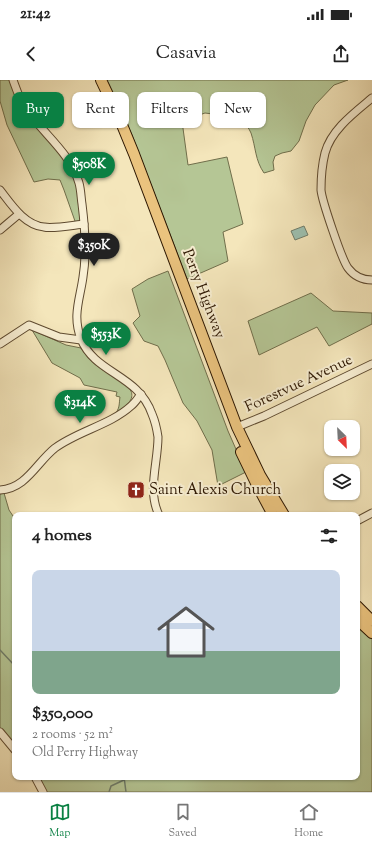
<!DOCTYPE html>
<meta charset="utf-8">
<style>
:root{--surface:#fff;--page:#f6f6f6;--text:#222;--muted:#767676;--line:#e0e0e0;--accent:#0b8043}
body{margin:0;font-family:"Sorts Mill Goudy",serif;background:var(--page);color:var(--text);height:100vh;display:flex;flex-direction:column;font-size:15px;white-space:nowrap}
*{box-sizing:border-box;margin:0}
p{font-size:13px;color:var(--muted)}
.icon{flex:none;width:22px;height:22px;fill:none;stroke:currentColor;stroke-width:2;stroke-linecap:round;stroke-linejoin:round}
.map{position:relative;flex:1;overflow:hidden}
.sheet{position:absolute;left:12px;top:432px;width:348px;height:268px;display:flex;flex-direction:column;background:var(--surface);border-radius:8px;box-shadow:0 1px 3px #0004}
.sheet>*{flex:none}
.banner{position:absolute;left:12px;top:12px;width:348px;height:36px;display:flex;gap:8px}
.needle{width:26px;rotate:156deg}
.controls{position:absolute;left:324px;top:340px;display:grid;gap:8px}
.controls a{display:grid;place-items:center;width:36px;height:36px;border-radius:8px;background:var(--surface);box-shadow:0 1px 3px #0004;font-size:20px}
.price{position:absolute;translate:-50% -34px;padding:0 9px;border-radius:14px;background:var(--accent);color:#fff;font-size:13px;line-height:26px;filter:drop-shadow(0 1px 2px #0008)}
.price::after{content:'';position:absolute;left:50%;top:24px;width:12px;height:9px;margin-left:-6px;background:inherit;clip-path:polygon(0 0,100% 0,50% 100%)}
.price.current{background:#222;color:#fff}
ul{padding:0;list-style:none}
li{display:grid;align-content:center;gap:8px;height:212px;padding:0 20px}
li span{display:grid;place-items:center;height:124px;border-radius:8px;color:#555}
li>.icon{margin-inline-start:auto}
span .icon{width:72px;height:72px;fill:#fffc;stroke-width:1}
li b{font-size:17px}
h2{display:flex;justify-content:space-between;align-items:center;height:48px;padding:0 20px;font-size:17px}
.tag{padding:0 14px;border-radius:8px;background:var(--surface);box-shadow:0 1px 3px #0004;font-size:14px;line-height:36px}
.tag.current{background:var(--accent);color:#fff}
.status{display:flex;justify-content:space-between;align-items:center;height:28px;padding:0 20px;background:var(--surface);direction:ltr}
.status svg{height:11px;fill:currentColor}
header{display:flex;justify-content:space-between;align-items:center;height:52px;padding:0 20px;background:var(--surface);font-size:18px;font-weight:600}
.dock{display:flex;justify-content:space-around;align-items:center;height:56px;border-top:1px solid var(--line);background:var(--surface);font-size:11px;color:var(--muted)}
.dock a{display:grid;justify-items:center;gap:2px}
.dock .current{color:var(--accent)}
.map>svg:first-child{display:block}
.green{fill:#b5c695;stroke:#706e4b}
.water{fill:#9cc0b0;stroke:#6f7c6a}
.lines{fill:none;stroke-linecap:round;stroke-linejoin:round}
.stream{stroke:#6f7c6a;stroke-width:1.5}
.minor-casing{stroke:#5e4a30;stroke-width:9}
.highway-casing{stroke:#2c1601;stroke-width:12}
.minor{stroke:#f8efd3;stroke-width:7}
.highway{stroke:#eac37e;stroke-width:10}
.labels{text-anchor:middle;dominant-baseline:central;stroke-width:4;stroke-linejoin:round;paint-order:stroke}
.street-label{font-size:15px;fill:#2c1601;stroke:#f8efd3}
.poi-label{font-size:15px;fill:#2c1601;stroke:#f8efd3;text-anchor:start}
</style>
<div class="status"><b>21:42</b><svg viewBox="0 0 49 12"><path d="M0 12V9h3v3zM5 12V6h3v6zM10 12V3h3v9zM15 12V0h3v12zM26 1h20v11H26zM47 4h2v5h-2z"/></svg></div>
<header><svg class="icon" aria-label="back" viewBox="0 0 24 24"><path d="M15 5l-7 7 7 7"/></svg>Casavia<svg class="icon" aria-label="share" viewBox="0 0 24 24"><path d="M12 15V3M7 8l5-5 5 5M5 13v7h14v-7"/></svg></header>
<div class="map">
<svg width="372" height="712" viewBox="0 0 372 712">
<rect width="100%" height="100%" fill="#f4e6bb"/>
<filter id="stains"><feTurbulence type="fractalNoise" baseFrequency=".005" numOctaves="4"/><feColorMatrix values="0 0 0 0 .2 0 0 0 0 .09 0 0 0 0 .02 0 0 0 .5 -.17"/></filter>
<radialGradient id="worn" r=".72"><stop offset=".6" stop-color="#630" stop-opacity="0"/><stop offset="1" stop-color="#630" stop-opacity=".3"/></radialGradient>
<!-- green -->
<g class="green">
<path d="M0 0H13L23 25 74 90 84 144H76L64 110 60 100 48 99 34 102 7 45 0 21Z"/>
<path d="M106 0H348L334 5 315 25 306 41 299 61 291 71 282 73 275 76 273 82 274 90 264 93C255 80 256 68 251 53 249 48 245 44 243 39 240 33 241 27 237 22L213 34 205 33 182 41 188 85 227 77 243 144 223 152 228 181 187 199 132 55Z"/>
<path d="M168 191 228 351 246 392 218 406 212 370 197 341 183 323 165 280 158 266 144 261 133 243 140 236 132 209 148 199Z"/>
<path d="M311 213 333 231 372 233V244L329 266 317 247 259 275 248 241Z"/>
<path d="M32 250 66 265 81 268C86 276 92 283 100 288 118 301 152 311 116 333 120 327 119 323 120 317L116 316 117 312 84 305 80 298 52 283Z"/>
<path d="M4 413 9 430 15 439V670L0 652V414Z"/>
<path d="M357 539 372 553V712H43L35 697H357Z"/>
</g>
<!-- water -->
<path class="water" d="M304 146 308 155 295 160 291 151Z"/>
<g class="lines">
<!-- stream -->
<g class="stream">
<path d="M0 570 15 586"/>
<path d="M124 697 126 712"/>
<path d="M109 712 111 706 124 700"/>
</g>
<defs>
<g id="minor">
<path d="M13 0C16 8 19 18 24 25 40 52 70 71 79 103 81 110 81 118 82 124 85 148 87 173 83 197 80 219 72 236 81 259 95 294 138 294 152 334 155 341 157 350 158 357 158 383 147 411 159 435"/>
<path d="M372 18C354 33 331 50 325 73 322 85 321 98 321 110 322 121 342 180 348 188 354 196 363 200 372 200"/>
<path d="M0 110C11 124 24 145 44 147 53 149 74 145 84 144"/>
<path d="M0 150 19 134"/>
<path d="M0 264 29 245 59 257 81 260"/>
<path d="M237 347 264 336 372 284"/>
<path d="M0 410C26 409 37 382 55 368 78 351 110 345 131 326 135 323 138 318 141 314"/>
<path d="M357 441 372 433"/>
<path d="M0 652 15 670"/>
<path d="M35 697 43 712"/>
</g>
<g id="highway">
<path d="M101 0 120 40 134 74 237 347 260 395 284 435"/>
<path d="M241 372 256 403 273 435"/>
<path d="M357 526 372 541"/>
<path d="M357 539 372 553"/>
</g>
</defs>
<!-- minor casing -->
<use href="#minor" class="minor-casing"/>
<!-- highway casing -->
<use href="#highway" class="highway-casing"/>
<!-- minor -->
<use href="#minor" class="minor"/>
<!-- highway -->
<use href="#highway" class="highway"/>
</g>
<!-- icons -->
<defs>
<symbol id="church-square" viewBox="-11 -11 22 22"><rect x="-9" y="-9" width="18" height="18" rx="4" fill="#8f2418" stroke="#f8efd3"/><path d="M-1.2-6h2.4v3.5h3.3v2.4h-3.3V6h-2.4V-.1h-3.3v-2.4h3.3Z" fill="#fff"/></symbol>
</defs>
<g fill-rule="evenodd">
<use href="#church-square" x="126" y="400" width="20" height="20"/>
</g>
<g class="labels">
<!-- street labels -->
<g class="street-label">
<text transform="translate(203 214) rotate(69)">Perry Highway</text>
<text transform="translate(299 304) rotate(-25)">Forestvue Avenue</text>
</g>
<!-- poi labels -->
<g class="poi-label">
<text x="149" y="410">Saint Alexis Church</text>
</g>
</g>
<rect width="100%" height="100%" filter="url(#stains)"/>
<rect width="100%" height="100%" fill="url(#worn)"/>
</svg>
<div class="controls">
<a><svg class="needle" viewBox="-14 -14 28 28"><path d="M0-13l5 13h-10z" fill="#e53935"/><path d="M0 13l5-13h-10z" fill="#767676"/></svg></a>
<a><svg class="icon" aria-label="layers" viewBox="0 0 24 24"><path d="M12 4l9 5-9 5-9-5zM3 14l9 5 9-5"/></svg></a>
</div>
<b class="price" style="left:89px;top:106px">$508K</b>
<b class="price current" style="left:94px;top:187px">$350K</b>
<b class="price" style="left:106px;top:276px">$553K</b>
<b class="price" style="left:80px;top:344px">$314K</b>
<div class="banner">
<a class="tag current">Buy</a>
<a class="tag">Rent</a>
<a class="tag">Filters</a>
<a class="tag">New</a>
</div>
<section class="sheet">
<h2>4 homes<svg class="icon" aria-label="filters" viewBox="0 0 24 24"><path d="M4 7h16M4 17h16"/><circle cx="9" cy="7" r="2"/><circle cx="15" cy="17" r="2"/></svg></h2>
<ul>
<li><span style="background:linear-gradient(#c9d6e8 65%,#7fa58c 0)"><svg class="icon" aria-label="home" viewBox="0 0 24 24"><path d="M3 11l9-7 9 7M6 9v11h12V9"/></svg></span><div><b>$350,000</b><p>2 rooms · 52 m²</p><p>Old Perry Highway</p></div></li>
</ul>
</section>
</div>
<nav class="dock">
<a class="current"><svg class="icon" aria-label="map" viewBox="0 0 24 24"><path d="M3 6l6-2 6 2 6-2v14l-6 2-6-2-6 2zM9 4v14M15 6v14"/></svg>Map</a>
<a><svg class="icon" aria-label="saved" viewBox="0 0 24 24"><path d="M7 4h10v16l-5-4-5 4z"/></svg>Saved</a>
<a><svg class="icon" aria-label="home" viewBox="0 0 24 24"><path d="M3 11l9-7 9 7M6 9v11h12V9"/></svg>Home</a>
</nav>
